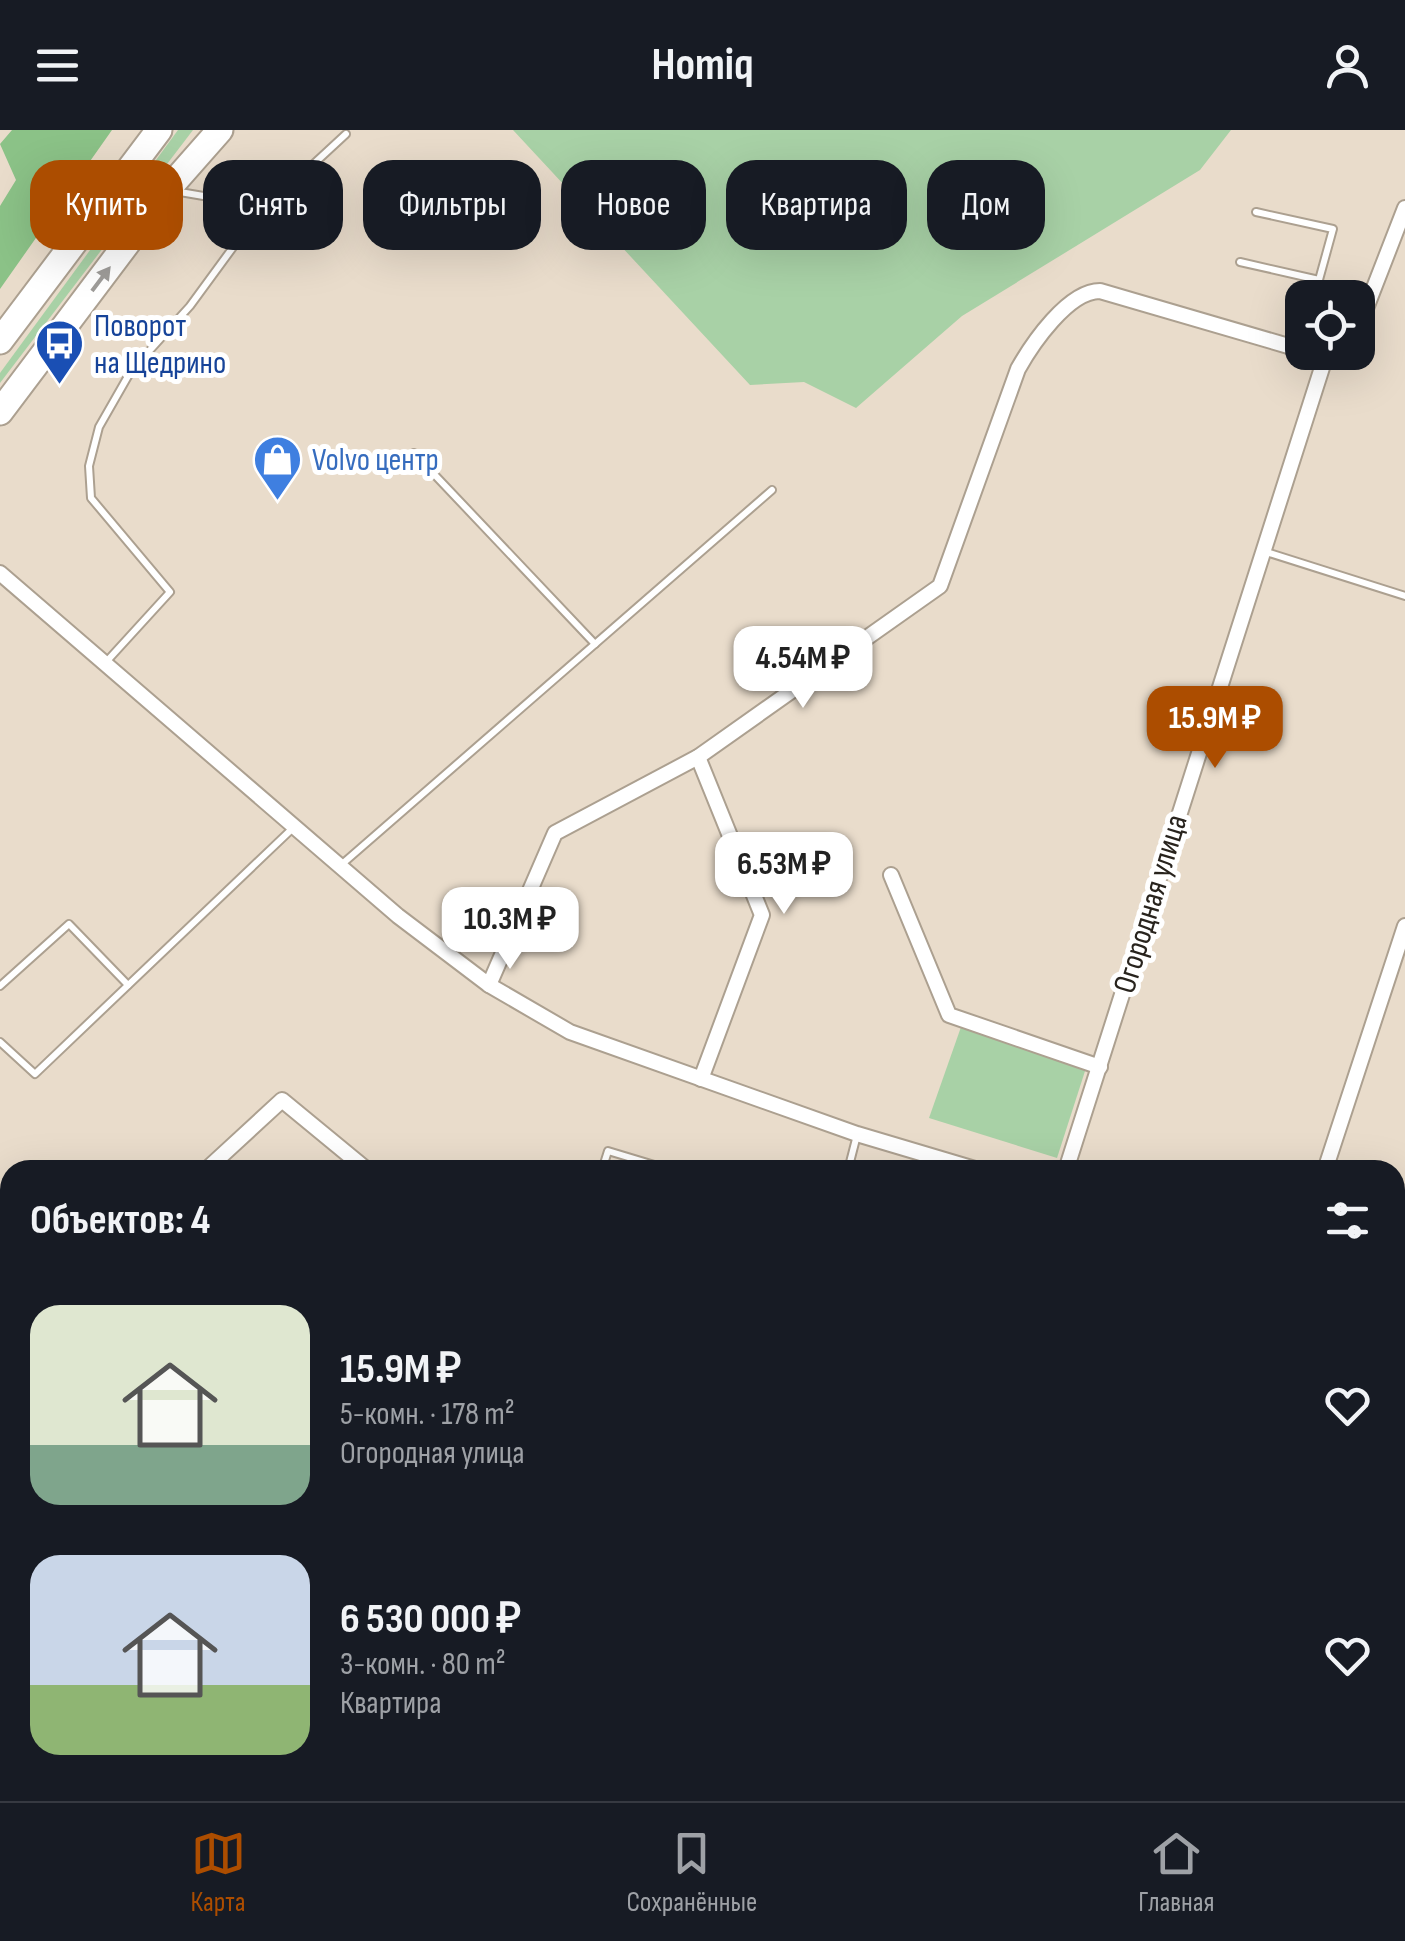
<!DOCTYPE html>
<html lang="ru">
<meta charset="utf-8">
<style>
:root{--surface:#171b24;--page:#20242c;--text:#f1f3f6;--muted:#9ea1a6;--line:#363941;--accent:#ac4d00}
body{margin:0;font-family:"Sofia Sans Condensed",sans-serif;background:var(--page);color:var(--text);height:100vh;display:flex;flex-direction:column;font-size:38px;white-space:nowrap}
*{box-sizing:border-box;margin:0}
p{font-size:32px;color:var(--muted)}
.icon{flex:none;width:55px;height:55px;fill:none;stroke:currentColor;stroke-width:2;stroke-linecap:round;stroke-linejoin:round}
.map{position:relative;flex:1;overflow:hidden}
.panel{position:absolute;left:0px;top:1030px;width:1405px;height:642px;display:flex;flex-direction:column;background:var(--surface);border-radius:30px 30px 0 0;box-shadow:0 10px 40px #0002}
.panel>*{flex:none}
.top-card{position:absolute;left:30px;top:30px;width:1345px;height:90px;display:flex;gap:20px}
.tools{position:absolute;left:1285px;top:150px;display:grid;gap:20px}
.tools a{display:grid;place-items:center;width:90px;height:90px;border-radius:20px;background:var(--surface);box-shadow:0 10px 40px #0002;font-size:50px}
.price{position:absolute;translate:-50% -85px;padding:0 22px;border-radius:20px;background:#fff;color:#222;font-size:32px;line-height:65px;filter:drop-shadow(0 2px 5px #0008)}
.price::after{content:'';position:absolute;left:50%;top:60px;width:30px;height:22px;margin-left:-15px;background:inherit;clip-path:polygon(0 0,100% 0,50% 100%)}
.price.selected{background:var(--accent);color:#fff}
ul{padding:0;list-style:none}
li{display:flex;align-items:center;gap:30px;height:250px;padding:0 30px}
li span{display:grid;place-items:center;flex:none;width:280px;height:200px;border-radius:30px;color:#555}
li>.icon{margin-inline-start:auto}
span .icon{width:120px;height:120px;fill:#fffc;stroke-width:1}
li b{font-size:42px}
h2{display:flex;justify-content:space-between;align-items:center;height:120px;padding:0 30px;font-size:42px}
.chip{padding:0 35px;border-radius:30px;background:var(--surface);box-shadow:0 10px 40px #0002;font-size:35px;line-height:90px}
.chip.selected{background:var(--accent);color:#fff}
header{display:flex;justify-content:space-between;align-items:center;height:130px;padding:0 30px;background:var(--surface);font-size:45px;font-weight:700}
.dock{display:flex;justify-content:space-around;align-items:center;height:140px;border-top:2px solid var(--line);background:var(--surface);font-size:28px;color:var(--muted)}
.dock a{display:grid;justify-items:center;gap:5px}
.dock .selected{color:var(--accent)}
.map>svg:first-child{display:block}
.green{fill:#a8d1a6}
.forest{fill:#8bc287}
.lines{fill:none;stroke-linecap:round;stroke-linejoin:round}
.lane-casing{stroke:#aca090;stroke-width:10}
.street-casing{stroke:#aca090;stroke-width:18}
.highway-casing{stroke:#aca090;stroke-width:29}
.path{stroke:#a59b8e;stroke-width:2.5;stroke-dasharray:8 8;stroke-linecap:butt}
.lane{stroke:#fff;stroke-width:6}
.street{stroke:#fff;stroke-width:14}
.highway{stroke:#fff;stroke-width:25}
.oneway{fill:#9e9c99}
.labels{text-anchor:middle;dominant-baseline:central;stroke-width:10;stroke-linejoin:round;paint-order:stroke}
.transit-label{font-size:32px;fill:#164399;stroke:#fff;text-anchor:start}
.shop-label{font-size:32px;fill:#366cbe;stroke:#fff;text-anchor:start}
.street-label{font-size:32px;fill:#28231d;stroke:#fff}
</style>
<header><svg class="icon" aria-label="menu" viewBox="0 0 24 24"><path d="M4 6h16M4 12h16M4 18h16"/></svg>Homiq<svg class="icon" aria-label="person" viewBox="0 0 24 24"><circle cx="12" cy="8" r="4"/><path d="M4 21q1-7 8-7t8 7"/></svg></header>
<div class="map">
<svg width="1405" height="1671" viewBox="0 0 1405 1671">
<rect width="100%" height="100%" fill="#e9dccb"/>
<!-- green -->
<g class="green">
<path d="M178 0H193L0 253V243Z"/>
<path d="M513 0H1231L1200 40 962 186 856 278 804 252 750 255Z"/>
<path d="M961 897 1086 938 1057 1028 929 988Z"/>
</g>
<!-- forest -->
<path class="forest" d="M12 0H112L0 159V76L16 50 0 14Z"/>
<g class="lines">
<defs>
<g id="lane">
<path d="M174 61 227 70 253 90"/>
<path d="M1256 82 1333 99 1314 168"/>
<path d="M1240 132 1319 150"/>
<path d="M414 323 595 514"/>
<path d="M1263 421 1405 466"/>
<path d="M107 531 170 462 91 368 89 336 99 297 131 241 190 176 253 90 346 4"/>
<path d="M341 735 772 360"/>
<path d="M0 856 69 794 128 855"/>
<path d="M0 912 35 944 294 697"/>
<path d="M602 1040 608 1021 671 1040"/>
<path d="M848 1040 857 1005"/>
</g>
<g id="street">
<path d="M1358 199 1405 78"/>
<path d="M0 443 398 786 489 855 570 902 857 1004 978 1040"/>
<path d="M698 627 762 785 701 949"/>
<path d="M891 745 949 885 1100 937"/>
<path d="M489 855 555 703 698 627 940 456 1018 239C1032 214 1068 161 1100 161L1302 220"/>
<path d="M206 1040 282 970 367 1040"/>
<path d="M1066 1040 1327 222"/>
<path d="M1325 1040 1405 796"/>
<path d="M1395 1161 1405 1164"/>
<path d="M0 1232 10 1223"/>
<path d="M0 1314 10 1322"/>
<path d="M1395 1450 1405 1438"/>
<path d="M245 1662 246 1671"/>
<path d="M575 1662 576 1671"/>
<path d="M1175 1671 1177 1662"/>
</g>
<g id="highway">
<path d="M0 211 159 0"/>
<path d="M0 282 168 59 220 0"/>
</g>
</defs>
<!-- lane casing -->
<use href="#lane" class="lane-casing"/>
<!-- street casing -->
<use href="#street" class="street-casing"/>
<!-- highway casing -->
<use href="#highway" class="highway-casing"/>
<!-- path -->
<g class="path">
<path d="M1111 1662 1113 1671"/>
<path d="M932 1671 936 1662"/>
</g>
<!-- lane -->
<use href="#lane" class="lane"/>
<!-- street -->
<use href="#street" class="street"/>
<!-- highway -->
<use href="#highway" class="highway"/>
</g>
<!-- one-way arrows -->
<defs><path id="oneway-solid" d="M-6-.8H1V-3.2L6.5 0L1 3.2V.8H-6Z" transform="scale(2.5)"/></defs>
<use class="oneway" href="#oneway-solid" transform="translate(101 149) rotate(-53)"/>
<!-- icons -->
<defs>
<symbol id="bus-pin" viewBox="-11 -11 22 30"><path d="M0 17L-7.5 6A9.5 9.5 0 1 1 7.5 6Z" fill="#1a4fb4" stroke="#fff"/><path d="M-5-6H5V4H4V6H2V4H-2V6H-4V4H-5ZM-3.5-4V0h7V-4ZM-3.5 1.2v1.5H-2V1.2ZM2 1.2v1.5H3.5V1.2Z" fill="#fff"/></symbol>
<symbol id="shop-pin" viewBox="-11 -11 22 30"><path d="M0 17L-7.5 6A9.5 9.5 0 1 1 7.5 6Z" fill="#3f7fe0" stroke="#fff"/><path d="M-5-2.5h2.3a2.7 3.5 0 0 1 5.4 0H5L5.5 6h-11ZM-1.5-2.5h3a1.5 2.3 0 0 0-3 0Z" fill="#fff"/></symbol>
</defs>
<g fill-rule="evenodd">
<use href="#bus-pin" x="32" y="186" width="55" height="75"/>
<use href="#shop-pin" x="250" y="302" width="55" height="75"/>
</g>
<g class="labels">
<!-- transit labels -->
<g class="transit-label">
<text x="94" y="196">Поворот<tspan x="94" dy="37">на Щедрино</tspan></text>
</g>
<!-- shop labels -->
<g class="shop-label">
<text x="312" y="330">Volvo центр</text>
</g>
<!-- street labels -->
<g class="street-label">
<text transform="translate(1151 774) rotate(-73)">Огородная улица</text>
</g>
</g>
</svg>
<div class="tools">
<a><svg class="icon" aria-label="locate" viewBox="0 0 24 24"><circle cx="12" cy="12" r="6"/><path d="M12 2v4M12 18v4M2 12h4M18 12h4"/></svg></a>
</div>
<b class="price" style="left:803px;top:581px">4.54M ₽</b>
<b class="price selected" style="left:1215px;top:641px">15.9M ₽</b>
<b class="price" style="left:784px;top:787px">6.53M ₽</b>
<b class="price" style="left:510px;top:842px">10.3M ₽</b>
<div class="top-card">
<a class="chip selected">Купить</a>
<a class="chip">Снять</a>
<a class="chip">Фильтры</a>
<a class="chip">Новое</a>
<a class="chip">Квартира</a>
<a class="chip">Дом</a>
</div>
<section class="panel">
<h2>Объектов: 4<svg class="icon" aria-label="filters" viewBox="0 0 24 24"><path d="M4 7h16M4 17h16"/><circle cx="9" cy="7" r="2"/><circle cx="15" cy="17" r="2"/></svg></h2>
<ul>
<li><span style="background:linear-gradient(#dfe7d0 70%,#7fa58c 0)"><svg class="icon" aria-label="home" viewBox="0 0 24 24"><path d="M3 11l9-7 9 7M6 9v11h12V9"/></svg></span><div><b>15.9M ₽</b><p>5-комн. · 178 m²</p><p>Огородная улица</p></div><svg class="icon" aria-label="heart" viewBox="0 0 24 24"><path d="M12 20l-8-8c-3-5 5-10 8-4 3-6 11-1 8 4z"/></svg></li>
<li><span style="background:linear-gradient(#c9d6e8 65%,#8fb573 0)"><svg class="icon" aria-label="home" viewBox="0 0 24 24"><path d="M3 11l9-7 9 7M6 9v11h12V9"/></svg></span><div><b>6 530 000 ₽</b><p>3-комн. · 80 m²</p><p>Квартира</p></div><svg class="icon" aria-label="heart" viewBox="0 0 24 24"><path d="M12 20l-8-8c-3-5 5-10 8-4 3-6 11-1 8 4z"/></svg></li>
</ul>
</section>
</div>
<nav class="dock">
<a class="selected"><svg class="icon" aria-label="map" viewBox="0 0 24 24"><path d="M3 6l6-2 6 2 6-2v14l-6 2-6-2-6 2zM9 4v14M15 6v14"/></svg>Карта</a>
<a><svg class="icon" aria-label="saved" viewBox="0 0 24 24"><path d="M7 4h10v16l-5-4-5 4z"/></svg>Сохранённые</a>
<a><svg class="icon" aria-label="home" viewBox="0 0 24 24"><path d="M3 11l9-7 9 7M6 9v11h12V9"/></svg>Главная</a>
</nav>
